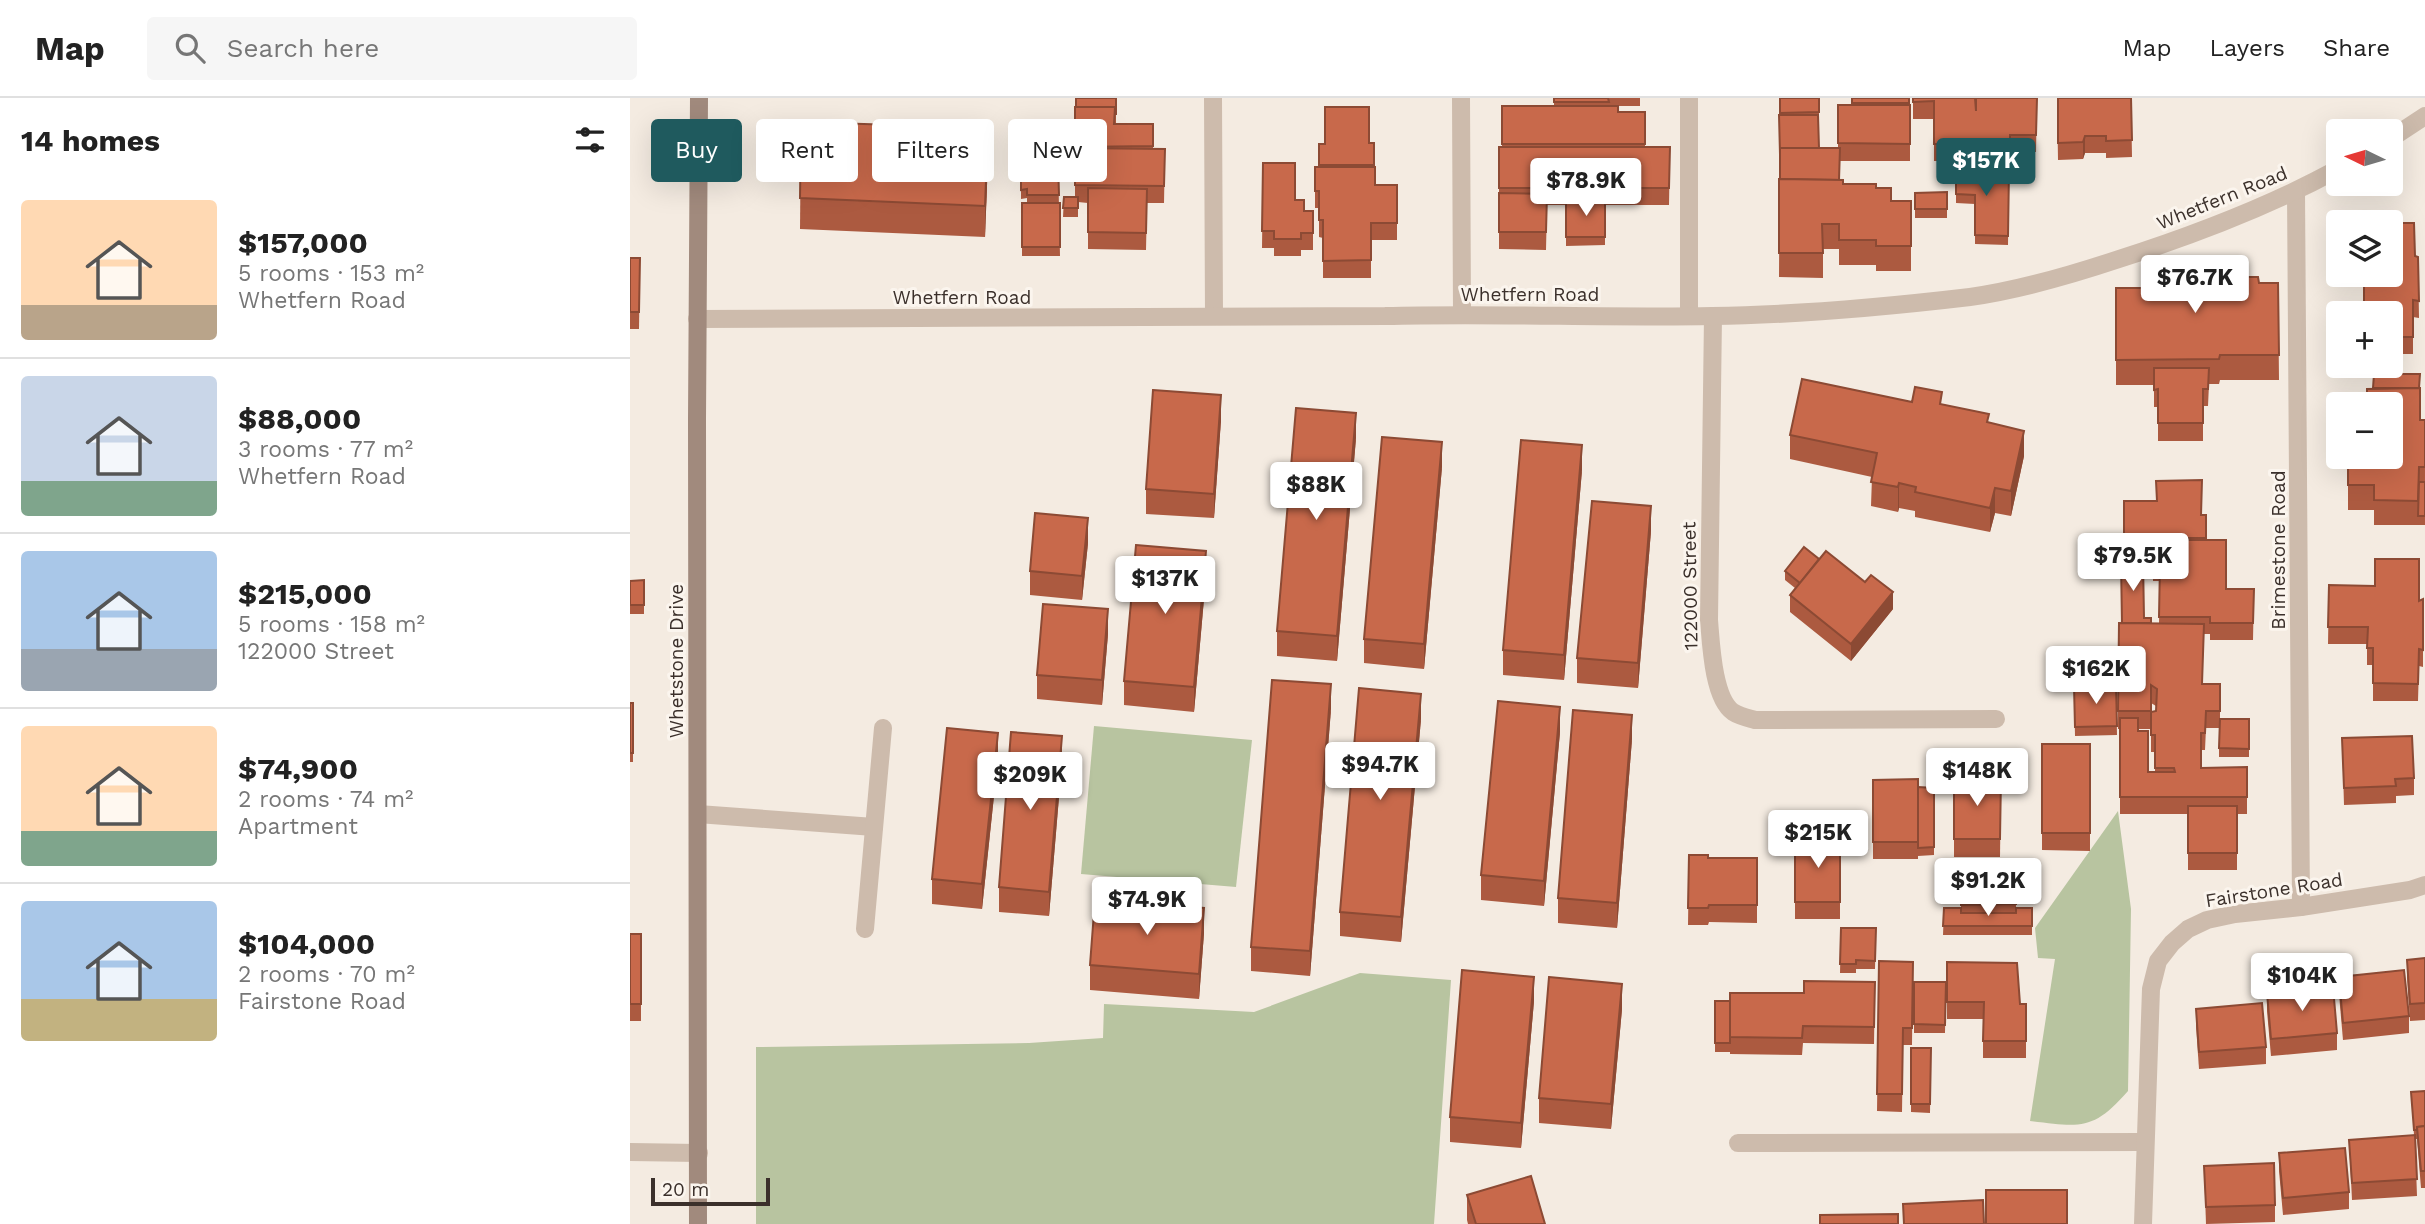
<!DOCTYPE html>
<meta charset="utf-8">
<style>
:root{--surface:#fff;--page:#f6f6f6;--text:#222;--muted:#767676;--line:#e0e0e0;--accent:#1f5a5e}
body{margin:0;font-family:"Work Sans",sans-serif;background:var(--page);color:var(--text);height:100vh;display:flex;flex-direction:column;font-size:26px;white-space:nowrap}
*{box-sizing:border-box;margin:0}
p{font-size:23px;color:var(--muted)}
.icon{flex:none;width:38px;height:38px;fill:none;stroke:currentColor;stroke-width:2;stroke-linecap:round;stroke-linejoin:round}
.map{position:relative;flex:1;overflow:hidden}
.details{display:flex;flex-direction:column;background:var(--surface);width:630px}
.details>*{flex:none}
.banner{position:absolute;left:21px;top:21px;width:665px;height:63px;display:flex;gap:14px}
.needle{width:46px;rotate:275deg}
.tools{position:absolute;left:1696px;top:21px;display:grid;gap:14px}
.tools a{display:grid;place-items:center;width:77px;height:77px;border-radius:7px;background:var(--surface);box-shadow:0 7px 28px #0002;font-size:35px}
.scale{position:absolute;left:21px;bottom:18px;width:119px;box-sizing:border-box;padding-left:7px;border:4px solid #3b302b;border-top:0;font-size:19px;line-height:24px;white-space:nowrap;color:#3b302b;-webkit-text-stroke:5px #fbf5ee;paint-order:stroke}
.price{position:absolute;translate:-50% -60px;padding:0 16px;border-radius:7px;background:#fff;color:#222;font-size:23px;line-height:46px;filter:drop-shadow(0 2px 4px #0008)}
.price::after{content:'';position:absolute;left:50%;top:42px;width:21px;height:16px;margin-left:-10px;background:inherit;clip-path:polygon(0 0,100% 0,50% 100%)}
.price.active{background:var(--accent);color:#fff}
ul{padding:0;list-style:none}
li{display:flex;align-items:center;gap:21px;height:175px;padding:0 21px}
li+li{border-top:2px solid var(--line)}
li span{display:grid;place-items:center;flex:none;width:196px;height:140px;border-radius:7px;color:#555}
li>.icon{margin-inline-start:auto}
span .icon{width:84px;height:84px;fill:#fffc;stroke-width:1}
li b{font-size:30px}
h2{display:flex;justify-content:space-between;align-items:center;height:84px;padding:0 21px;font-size:30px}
.chip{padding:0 24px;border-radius:7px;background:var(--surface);box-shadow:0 7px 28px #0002;font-size:24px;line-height:63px}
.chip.active{background:var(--accent);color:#fff}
header{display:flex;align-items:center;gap:42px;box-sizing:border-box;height:98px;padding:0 35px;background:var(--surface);border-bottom:2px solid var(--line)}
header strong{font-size:33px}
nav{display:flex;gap:38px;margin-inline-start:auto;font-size:24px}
.search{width:490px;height:63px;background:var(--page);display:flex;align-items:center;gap:18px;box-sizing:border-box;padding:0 24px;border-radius:7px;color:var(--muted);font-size:26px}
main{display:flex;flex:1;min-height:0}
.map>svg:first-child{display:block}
.green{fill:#b8c4a0}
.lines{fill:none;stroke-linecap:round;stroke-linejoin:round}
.lane{stroke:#cdbbac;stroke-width:18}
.street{stroke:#cdbbac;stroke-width:18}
.secondary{stroke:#a18a7d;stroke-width:18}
.wall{fill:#ac5a40;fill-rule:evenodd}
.shaded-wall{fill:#8c4a34}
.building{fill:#c8694b;stroke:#8c4a34;stroke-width:2}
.labels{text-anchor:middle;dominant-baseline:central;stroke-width:6;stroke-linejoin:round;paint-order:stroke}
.street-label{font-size:19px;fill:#3b302b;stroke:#fbf5ee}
</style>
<header>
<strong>Map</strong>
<div class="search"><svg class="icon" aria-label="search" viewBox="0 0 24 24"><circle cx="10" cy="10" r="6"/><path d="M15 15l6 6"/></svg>Search here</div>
<nav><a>Map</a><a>Layers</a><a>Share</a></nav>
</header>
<main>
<section class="details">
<h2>14 homes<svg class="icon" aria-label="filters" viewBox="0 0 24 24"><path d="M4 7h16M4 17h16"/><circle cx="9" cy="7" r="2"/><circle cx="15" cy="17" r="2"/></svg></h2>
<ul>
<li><span style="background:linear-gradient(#ffd9b3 75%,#b9a48a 0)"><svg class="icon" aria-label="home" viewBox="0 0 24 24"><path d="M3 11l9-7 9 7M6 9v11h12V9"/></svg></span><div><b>$157,000</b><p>5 rooms · 153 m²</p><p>Whetfern Road</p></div></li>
<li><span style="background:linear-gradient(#c9d6e8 75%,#7fa58c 0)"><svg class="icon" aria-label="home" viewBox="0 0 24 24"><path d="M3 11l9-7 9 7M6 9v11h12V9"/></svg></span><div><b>$88,000</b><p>3 rooms · 77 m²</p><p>Whetfern Road</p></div></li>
<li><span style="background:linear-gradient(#a9c7e8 70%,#9aa5b1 0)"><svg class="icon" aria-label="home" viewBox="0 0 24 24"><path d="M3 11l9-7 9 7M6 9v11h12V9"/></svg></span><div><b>$215,000</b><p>5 rooms · 158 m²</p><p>122000 Street</p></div></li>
<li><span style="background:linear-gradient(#ffd9b3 75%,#7fa58c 0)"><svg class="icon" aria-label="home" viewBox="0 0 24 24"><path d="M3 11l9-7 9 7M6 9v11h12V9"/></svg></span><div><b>$74,900</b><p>2 rooms · 74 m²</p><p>Apartment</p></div></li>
<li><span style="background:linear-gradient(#a9c7e8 70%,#c2b280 0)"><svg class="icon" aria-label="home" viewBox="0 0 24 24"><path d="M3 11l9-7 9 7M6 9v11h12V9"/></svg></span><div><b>$104,000</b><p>2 rooms · 70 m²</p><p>Fairstone Road</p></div></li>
</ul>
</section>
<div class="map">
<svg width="1795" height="1126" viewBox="0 0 1795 1126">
<rect width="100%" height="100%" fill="#f4ebe1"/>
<!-- green -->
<g class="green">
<path d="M464 628 622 642 606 789 451 776Z"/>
<path d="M1488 713 1501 811 1498 993C1463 1033 1451 1029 1400 1023L1425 861 1408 860 1405 830Z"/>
<path d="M730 875 821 882 804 1126H126V949L399 945 473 940 474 906 624 914Z"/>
</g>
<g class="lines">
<!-- lane -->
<g class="lane">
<path d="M68 716 244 729"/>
<path d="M235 831 253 630"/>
</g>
<!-- street -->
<g class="street">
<path d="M583 0 584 218"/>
<path d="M831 0 832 216"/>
<path d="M1059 0V218"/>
<path d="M1760 41 1795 18"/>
<path d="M1666 94 1671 809"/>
<path d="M1083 218 1079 522C1081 545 1083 600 1103 614 1109 618 1118 620 1125 622L1366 621"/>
<path d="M67 221 755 218C864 215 973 220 1082 218 1168 217 1255 209 1340 199 1390 192 1441 177 1489 161 1564 137 1638 109 1708 71"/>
<path d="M1108 1045 1514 1044"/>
<path d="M0 1054 69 1055"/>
<path d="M1513 1126 1521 891 1528 863 1542 845 1558 831 1577 822 1605 816 1671 809 1780 792 1795 787"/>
</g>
<!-- secondary -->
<path class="secondary" d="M68 1126 67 321 69 0"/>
</g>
<!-- wall -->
<g class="wall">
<path d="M486 0V25H484V26H523V51H535L534 105H517L516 152 458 151V105L448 104V119H433L434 99H445V9Z"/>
<path d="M924 0H1010V8H988V14H1015V49H1040L1039 107H975V147L936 148V107H917L916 152 869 151V49H872V8H924Z"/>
<path d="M1150 0H1189V50H1208V7H1221V0H1279V7H1280V63H1210L1209 82 1213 86 1246 90 1261 103H1281V173H1246V167H1209V151H1193V180L1149 179Z"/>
<path d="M1283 0H1407L1406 54H1380V63H1304V21H1283Z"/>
<path d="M1427 0H1501L1502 59 1476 60V55H1455L1453 61 1428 62Z"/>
<path d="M171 24 358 61 355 139 170 131Z"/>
<path d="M424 27V62H428L430 158H392V105H397V100L391 101V62H394V28Z"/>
<path d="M744 45 745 87H767V142H741V180H693V140L689 139V110H685V69H689V46Z"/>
<path d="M633 65 674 113H683V152H671V158H644V150H632Z"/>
<path d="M1326 65 1344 80 1379 72 1378 147 1345 146V106L1326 105Z"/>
<path d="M1285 95 1317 111V120H1285Z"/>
<path d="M1785 158 1788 159 1789 220 1783 219V256H1760V215H1734V177Z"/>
<path d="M0 160H10L9 231H0Z"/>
<path d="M1566 179 1629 185H1648L1649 282H1590L1589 286H1579L1578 308H1573V343H1528V309H1524V287H1486V190H1517Z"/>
<path d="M1789 290 1790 322H1795V427H1744V412H1718V359Z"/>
<path d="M1282 304 1312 306 1359 325 1394 358 1381 418 1365 415 1360 434 1285 419V413L1269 410 1268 414 1241 408 1242 379 1160 361V337Z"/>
<path d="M591 322 584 420 516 416V391Z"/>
<path d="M726 340 707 563 647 558V533Z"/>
<path d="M812 369 794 571 734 565V541Z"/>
<path d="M952 372 934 582 873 577V552Z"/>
<path d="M1494 403 1571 417H1576V442L1596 491H1624L1623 542H1580V536H1574L1572 586H1590V621H1619V659H1589V630H1576L1575 652H1571V670L1617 669V716H1607V772H1558V716H1490V631H1488V613L1521 525H1529L1530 483H1523V457L1494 458ZM1521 605 1526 608V613L1521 614ZM1508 631H1521V654H1525V674H1518Z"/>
<path d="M1021 433 1008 590 947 585V560Z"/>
<path d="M458 445 452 502 400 497V473Z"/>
<path d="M1189 461 1263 511 1221 563 1160 514V497L1165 490 1155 482V473Z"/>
<path d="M576 478 564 614 494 607V583Z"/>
<path d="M14 482V516H0V483Z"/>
<path d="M1699 487 1789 503 1793 519V569L1789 568 1788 603H1743V567H1737V546H1698Z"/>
<path d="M478 536 472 607 407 601V577Z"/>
<path d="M1486 587 1487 637 1445 638 1444 588Z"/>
<rect x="0" y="605" width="3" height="59"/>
<path d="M701 611 680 878 621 873V849Z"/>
<path d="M791 621 771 844 710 838V814Z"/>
<path d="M930 634 914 808 851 802V777Z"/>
<path d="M1712 640 1784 680V697L1766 698V705L1714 707Z"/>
<path d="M1002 641 987 830 928 825V800Z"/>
<path d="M1412 646H1460V753L1412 752Z"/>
<path d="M368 660 352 811 302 806V781Z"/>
<path d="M432 663 419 818 369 814V789Z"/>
<path d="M1324 679H1371L1370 759H1324Z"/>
<path d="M1243 682 1288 689 1304 690V757L1288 758V727V761H1243Z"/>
<rect x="1165" y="741" width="45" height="80"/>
<path d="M1059 757 1078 760H1127V825L1079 824 1078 827H1058Z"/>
<path d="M1331 762H1386V810H1402V837H1313L1314 810 1331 815Z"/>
<path d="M1211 830H1246L1245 871H1226V875H1210Z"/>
<path d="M574 835 569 901 460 892V867Z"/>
<rect x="0" y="836" width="11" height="87"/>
<path d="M1795 860V922L1780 923 1777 879V862Z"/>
<path d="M1249 863 1283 864 1282 947H1273L1272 1014 1247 1013Z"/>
<path d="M1317 864 1390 906H1396V960H1353V921H1317Z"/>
<path d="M1709 879 1779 918V935L1713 942 1709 896Z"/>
<path d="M1245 884 1244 946 1173 945 1172 957 1100 956V954H1085V912L1100 903 1174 895Z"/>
<path d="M1284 884H1316L1315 935H1284Z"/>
<path d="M1637 895 1707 935V952L1641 958 1637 913Z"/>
<path d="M904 903 891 1050 820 1044V1019Z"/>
<path d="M992 911 981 1031 909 1025V1000Z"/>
<path d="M1566 911 1636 949V966L1569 971 1566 928Z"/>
<path d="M1281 950H1301L1300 1015 1281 1014Z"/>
<path d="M1795 993V1090H1791L1787 1041H1785L1787 1098 1722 1102 1719 1042 1784 1037 1781 994Z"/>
<path d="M1649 1055 1719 1094V1111L1653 1117 1649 1073Z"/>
<path d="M1574 1068 1645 1107V1124L1576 1126Z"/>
<path d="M837 1097 915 1126H838L837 1122Z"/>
</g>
<!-- shaded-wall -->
<g class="shaded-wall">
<path d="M358 30V61L355 139V108Z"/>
<path d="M1455 38V55L1453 61V44Z"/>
<path d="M591 297V322L584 420V396Z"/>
<path d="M726 315V340L707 563V538Z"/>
<path d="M1394 333V358L1381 418V393Z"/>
<path d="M812 344V369L794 571V546Z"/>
<path d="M952 347V372L934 582V557Z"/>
<path d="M1269 385V410L1268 414V389Z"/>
<path d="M1365 390V415L1360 434V410Z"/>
<path d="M1021 408V433L1008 590V565Z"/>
<path d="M458 420V445L452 502V478Z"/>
<path d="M576 453V478L564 614V589Z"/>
<path d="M1263 494V511L1221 563V546Z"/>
<path d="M478 511V536L472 607V582Z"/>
<path d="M701 586V611L680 878V853Z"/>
<path d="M791 596V621L771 844V819Z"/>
<path d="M930 609V634L914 808V783Z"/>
<path d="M1002 617V641L987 830V805Z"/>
<path d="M368 635V660L352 811V786Z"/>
<path d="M432 638V663L419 818V794Z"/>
<path d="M574 810V835L569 901V876Z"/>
<path d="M904 879V903L891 1050V1025Z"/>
<path d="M992 886V911L981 1031V1006Z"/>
</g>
<!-- building -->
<g class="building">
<path d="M446 0H486V16H484L485 9H446Z"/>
<path d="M924 0H978L979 4H924Z"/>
<path d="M1150 0H1189V14L1150 15Z"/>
<rect x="1222" y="0" width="57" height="5"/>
<path d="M1283 0H1345L1346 13V0H1407L1406 37H1380V45L1304 46V3L1283 4Z"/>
<path d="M1428 0H1501L1502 42 1476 43V38H1455L1453 44 1428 45Z"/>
<path d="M1208 7H1280V46L1208 45Z"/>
<path d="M872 8H988V14H1015V46H872Z"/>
<path d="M445 9H485L484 26H523V48L445 49Z"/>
<path d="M695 9H739V45H744V67H689V46H695Z"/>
<path d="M1149 17H1188L1189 50H1150V56Z"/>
<path d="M171 24 358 30 355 108 170 100Z"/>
<path d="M424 27V56H394V28Z"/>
<path d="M869 49H1040L1039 90H869Z"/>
<path d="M445 50 535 51 534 88 445 87Z"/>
<path d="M1150 50H1210L1209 82 1150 81Z"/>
<path d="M391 62H428L429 97H397V91L391 92Z"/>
<path d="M633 65H665V102H674V113H683V135H671V141H644V133H632Z"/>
<path d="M1326 65H1344V80L1345 72H1379L1378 138 1345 137V97L1326 96Z"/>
<path d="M685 69H745V87H767V125H741V162L693 163V122H689V93H685Z"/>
<path d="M1149 81 1213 82V86H1246V90H1261V103H1281V148H1246V142H1209V126H1192L1193 155H1149Z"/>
<path d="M458 90 517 91 516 135 458 134Z"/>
<path d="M1317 94V111H1285V95Z"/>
<path d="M869 95 917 96 916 134H869Z"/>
<path d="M434 99H448V110H433Z"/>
<rect x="936" y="100" width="39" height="39"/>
<rect x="392" y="105" width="38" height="44"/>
<path d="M1760 125H1784L1785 158 1788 159 1789 203 1783 202V239H1760V215H1738V204H1734V177H1760Z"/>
<path d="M1517 159H1566V179H1628L1629 185H1648L1649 257H1590L1589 261 1486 262V190H1517Z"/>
<path d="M0 160H10L9 214H0Z"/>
<path d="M1524 270H1579L1578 291H1573V325H1528V291L1524 292Z"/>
<path d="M1744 276H1790L1789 290H1743Z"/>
<path d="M1172 281 1282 304 1285 289 1312 294 1310 306 1359 316 1357 324 1394 333 1381 393 1365 390 1360 410 1285 394 1286 389 1269 385 1268 389 1241 384 1247 355 1160 337Z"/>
<path d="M1790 290V322H1795V369H1789L1788 403 1744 402V387H1718V359H1760V306H1737V291Z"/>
<path d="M523 292 591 297 584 396 516 391Z"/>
<path d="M666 310 726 315 707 538 647 533Z"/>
<path d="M752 339 812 344 794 546 734 541Z"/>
<path d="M891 342 952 347 934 557 873 552Z"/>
<path d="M1572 382 1571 417H1576V440H1494V403H1527L1526 383Z"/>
<path d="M1789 384H1795V418H1788Z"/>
<path d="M962 403 1021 408 1008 565 947 560Z"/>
<path d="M405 415 458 420 452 478 400 473Z"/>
<path d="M1523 442H1596V491H1624L1623 525H1580V519H1529L1530 466H1523Z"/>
<path d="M506 447 576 453 564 589 494 583Z"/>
<path d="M1174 449 1189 461 1170 485 1155 473Z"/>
<path d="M1196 453 1235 484 1241 477 1263 494 1221 546 1160 497Z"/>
<path d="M1745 461H1789V503L1793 501V552L1789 551 1788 586 1743 585V550H1737L1738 529H1698L1699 487 1745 488Z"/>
<path d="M1513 463 1514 520H1521V525H1492L1491 464Z"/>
<path d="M14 482V507H0V483Z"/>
<path d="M413 506 478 511 472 582 407 577Z"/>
<path d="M1489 525 1574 526 1572 586H1590V613H1576L1575 635H1571V670L1617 669V699H1490V620H1508V633H1518V674H1545L1544 670H1525V637H1521V614L1526 613 1527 591 1521 587V613H1488Z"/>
<path d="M642 582 701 586 680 853 621 849Z"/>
<path d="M1486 587 1487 628 1445 629 1444 588Z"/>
<path d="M729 590 791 596 771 819 710 814Z"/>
<path d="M868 603 930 609 914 783 851 777Z"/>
<rect x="0" y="605" width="3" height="50"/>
<path d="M943 612 1002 617 987 805 928 800Z"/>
<path d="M1590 621H1619V651L1589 650Z"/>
<path d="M317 630 368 635 352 786 302 781Z"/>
<path d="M381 634 432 638 419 794 369 789Z"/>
<path d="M1782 638 1784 680 1765 681 1766 688 1714 690 1712 640Z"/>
<rect x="1412" y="646" width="48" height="89"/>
<path d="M1324 679H1371L1370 741H1324Z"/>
<path d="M1288 681V744H1243V682Z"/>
<path d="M1288 689 1304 690V749L1288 750Z"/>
<rect x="1558" y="708" width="49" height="47"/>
<rect x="1165" y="741" width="45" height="63"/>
<path d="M1059 757H1078V760H1127V807H1079L1078 810H1058Z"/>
<path d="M1331 762H1386V806L1331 807Z"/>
<path d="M465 801 574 810 569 876 460 867Z"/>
<path d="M1314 810H1331V815H1386V810H1402V828H1313Z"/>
<path d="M1211 830H1246L1245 863 1226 862V866H1210Z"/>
<rect x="0" y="836" width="11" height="70"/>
<path d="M1795 860V905L1780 906 1777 862Z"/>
<path d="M1249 863 1283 864 1282 930H1273L1272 996H1247Z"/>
<path d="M1317 864 1387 865 1390 906H1396V943H1353L1354 904H1317Z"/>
<path d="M832 872 904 879 891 1025 820 1019Z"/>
<path d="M1774 872 1779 918 1713 925 1709 879Z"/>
<path d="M919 879 992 886 981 1006 909 1000Z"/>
<path d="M1174 883 1245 884 1244 929 1173 928 1172 940 1100 939V895H1174Z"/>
<path d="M1284 884H1316L1315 927 1284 926Z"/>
<path d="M1703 889 1707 935 1641 941 1637 895Z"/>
<rect x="1085" y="903" width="15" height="42"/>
<path d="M1632 905 1636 949 1569 954 1566 911Z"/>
<path d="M1281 950H1301L1300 1006H1281Z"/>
<path d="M1795 993V1028L1787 1029V1032H1784L1781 994Z"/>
<path d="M1795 1028V1073H1791L1787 1029Z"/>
<path d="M1785 1037 1787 1081 1722 1085 1719 1042Z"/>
<path d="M1715 1050 1719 1094 1653 1100 1649 1055Z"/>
<path d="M1644 1065 1645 1107 1576 1109 1574 1068Z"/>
<path d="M901 1078 915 1126H846L837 1097Z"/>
<rect x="1356" y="1092" width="81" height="34"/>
<path d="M1353 1102 1354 1126H1274L1273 1106Z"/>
<path d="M1268 1116V1126H1190V1117Z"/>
</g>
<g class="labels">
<!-- street labels -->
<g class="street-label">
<text transform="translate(1592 100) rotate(-22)">Whetfern Road</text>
<text x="900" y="196">Whetfern Road</text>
<text x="332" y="199">Whetfern Road</text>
<text transform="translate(1648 452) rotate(-90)">Brimestone Road</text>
<text transform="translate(1060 488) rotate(-91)">122000 Street</text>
<text transform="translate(46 563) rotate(-90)">Whetstone Drive</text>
<text transform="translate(1644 792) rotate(-9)">Fairstone Road</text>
</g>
</g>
</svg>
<div class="tools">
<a><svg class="needle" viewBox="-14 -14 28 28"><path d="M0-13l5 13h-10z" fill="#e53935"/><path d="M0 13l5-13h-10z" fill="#767676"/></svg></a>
<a><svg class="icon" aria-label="layers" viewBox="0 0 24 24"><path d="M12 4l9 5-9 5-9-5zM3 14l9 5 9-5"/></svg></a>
<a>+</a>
<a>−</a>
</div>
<div class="scale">20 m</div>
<b class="price active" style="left:1356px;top:100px">$157K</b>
<b class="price" style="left:956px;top:120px">$78.9K</b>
<b class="price" style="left:1565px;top:217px">$76.7K</b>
<b class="price" style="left:686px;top:424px">$88K</b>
<b class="price" style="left:1503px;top:495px">$79.5K</b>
<b class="price" style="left:535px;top:518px">$137K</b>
<b class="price" style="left:1466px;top:608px">$162K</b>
<b class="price" style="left:750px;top:704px">$94.7K</b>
<b class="price" style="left:1347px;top:710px">$148K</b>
<b class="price" style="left:400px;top:714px">$209K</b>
<b class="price" style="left:1188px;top:772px">$215K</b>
<b class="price" style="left:1358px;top:820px">$91.2K</b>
<b class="price" style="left:517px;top:839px">$74.9K</b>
<b class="price" style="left:1672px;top:915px">$104K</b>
<div class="banner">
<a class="chip active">Buy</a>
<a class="chip">Rent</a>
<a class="chip">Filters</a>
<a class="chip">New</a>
</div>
</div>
</main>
